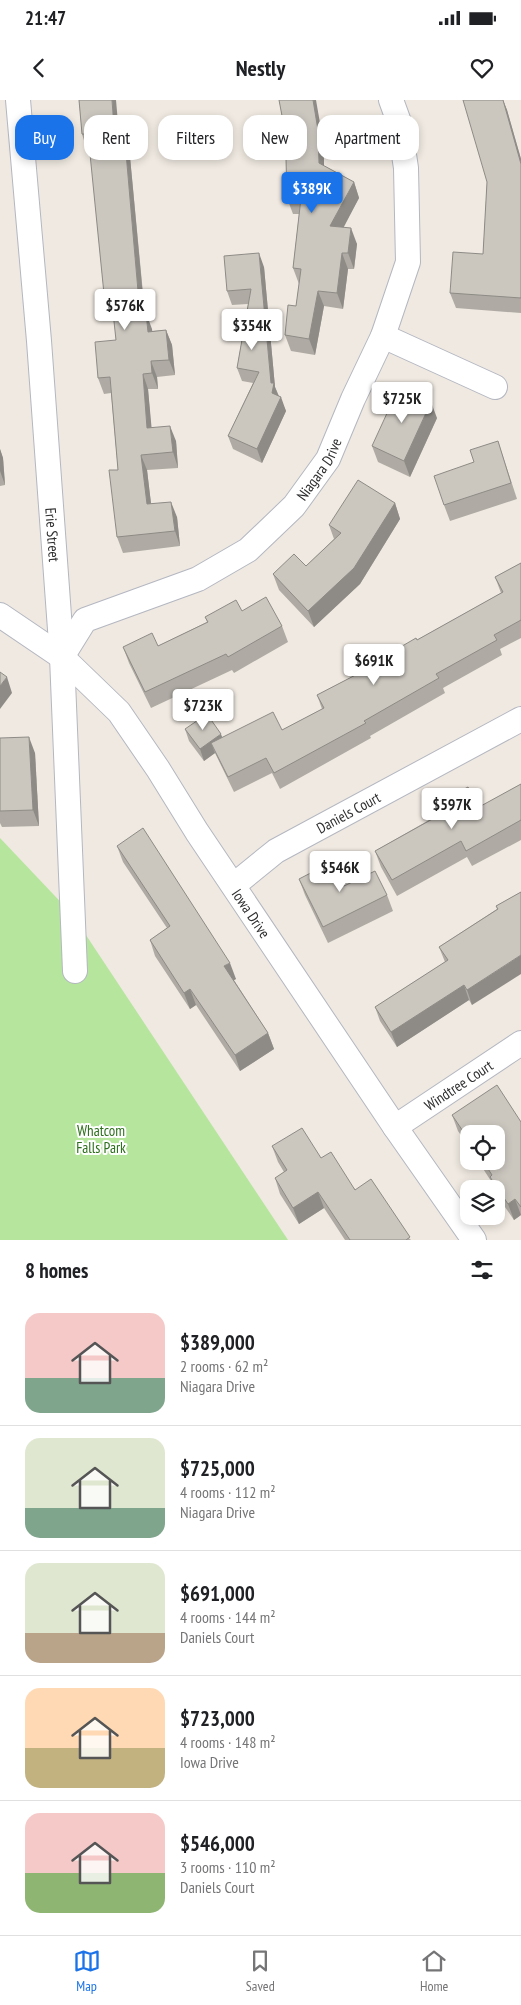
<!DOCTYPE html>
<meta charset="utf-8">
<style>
:root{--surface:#fff;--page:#f2f2f2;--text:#202124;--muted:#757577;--line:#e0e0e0;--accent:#1a73e8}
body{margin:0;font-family:"PT Sans Narrow",sans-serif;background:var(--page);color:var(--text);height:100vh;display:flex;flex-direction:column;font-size:19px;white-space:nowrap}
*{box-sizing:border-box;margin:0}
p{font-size:16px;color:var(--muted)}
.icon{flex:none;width:28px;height:28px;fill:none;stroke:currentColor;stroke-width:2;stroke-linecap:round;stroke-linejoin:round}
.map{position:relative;height:1140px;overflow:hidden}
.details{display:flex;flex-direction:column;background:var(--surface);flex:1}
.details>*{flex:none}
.banner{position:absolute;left:15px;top:15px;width:491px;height:45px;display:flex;gap:10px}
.tools{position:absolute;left:460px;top:1025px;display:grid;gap:10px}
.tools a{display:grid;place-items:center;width:45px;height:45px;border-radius:10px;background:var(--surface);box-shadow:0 2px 8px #0003;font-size:25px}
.price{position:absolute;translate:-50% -42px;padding:0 11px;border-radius:5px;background:#fff;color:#222;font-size:16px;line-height:32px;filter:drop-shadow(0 1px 2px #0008)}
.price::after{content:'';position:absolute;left:50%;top:30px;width:15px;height:11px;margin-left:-8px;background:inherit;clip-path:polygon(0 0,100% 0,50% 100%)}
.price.selected{background:var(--accent);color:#fff}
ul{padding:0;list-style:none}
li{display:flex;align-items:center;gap:15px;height:125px;padding:0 25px}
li+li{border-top:1px solid var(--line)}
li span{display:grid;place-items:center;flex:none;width:140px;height:100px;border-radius:15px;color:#555}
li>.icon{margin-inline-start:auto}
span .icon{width:60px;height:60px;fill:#fffc;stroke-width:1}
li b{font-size:21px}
h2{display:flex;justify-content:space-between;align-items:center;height:60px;padding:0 25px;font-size:21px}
.pill{padding:0 18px;border-radius:15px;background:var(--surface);box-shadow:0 2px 8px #0003;font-size:18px;line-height:45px}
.pill.selected{background:var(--accent);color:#fff}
.status{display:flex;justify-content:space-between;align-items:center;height:35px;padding:0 25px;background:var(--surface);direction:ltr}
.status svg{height:14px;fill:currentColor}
header{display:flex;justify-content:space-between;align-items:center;height:65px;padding:0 25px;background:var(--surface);font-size:22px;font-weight:700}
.tabs{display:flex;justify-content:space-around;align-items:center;height:70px;border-top:1px solid var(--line);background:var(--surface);font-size:14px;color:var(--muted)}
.tabs a{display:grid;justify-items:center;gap:2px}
.tabs .selected{color:var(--accent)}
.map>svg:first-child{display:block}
.green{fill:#b6e59e}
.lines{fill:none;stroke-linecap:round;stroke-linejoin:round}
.minor-casing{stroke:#b4b7c1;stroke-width:26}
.minor{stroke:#fff;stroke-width:24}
.wall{fill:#afaba4}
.shaded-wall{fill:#8e8b86}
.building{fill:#cbc7bf;stroke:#8e8b86}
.labels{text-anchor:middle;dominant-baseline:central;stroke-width:4;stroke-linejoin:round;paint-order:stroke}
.street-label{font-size:15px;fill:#2e2e2e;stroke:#fff}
.park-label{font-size:15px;fill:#2c6e1b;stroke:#fff}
</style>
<div class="status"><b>21:47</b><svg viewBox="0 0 49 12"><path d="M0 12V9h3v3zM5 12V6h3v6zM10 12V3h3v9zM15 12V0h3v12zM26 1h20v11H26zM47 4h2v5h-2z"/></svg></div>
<header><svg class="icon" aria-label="back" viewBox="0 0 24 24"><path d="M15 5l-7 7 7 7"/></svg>Nestly<svg class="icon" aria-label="heart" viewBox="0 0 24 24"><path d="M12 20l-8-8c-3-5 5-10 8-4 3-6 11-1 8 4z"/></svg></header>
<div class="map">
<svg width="521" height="1140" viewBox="0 0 521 1140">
<rect width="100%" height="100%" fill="#efe9e1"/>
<!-- green -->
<path class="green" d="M0 738 72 814 288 1140H0Z"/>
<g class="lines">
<defs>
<g id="minor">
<path id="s1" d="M18 0 39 241 62 557 75 871"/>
<path d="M383 236 495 287"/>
<path id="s2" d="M0 515 62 557 119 612 158 669 197 732 395 1027 474 1140"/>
<path id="s3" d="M62 557 85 520 198 479 248 450 294 406 328 359 353 299 383 236 408 162 406 68 399 22 391 0"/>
<path id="s4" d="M234 785 276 751 521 619"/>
<path id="s5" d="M395 1027 521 943"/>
</g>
</defs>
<!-- minor casing -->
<use href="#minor" class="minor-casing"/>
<!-- minor -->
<use href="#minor" class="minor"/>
</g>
<!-- wall -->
<g class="wall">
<path d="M79 0 120 42 125 41 130 57 145 214 146 213 152 231 166 230 172 245 175 275 157 277 158 289H148L151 327 176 341 178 368 147 370 151 404 177 417 180 446 123 453 117 437 118 370 111 293 104 294 98 278 116 240 113 210H110L104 194 90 50H87L82 34Z"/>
<path d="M279 0 324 46V66L354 82 359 98 343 127 357 144 354 169H348L343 209 324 206 315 255 291 251 285 235 296 206 299 184 293 168 299 114H293L287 98 286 28 283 21Z"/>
<path d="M503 0 507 10 521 59V213L456 208 450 193 483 154 487 82Z"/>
<path d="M264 167 275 287 279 296 286 311 262 363 233 349 228 336 253 283 242 281 237 268 248 204 232 205 227 191Z"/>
<path d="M437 318 410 377 378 362 372 346Z"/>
<path d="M498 341 517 399 450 421 444 405 474 362Z"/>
<path d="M0 349 3 358 5 385 0 386Z"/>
<path d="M395 403 400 419 360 484 314 527 279 490 273 474 306 466 334 439 329 425Z"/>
<path d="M521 463V538L500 549 502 555 443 588 445 593 370 636 371 638 280 689 272 673 234 692 215 653 204 661 189 641 185 629 222 637 282 630 322 609 317 595 369 568 417 540 501 493 495 477Z"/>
<path d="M242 511 282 526 288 542 234 573 232 570 151 608 129 563 123 547 158 546 207 522 205 517Z"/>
<path d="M0 638 35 653 39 726 2 727 0 723Z"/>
<path d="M521 684V740L472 766 467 757 397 796 381 767 375 751 443 712 440 702 479 707Z"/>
<path d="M117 746 236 879 234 880 268 933 274 949 240 971 196 905 190 909 155 856 150 840 167 828 123 762Z"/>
<path d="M299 779 344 786 387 795 393 811 328 843 305 795Z"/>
<path d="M521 792 472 905 469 900 397 947 380 921 375 907 445 862 439 847 497 809 496 806Z"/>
<path d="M452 1015 521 1022V1115L514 1120 496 1094V1089H494L491 1081 478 1061H496L469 1034V1047L458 1031Z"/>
<path d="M272 1046 321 1058 411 1140H345L324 1108 299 1124 280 1094 275 1078 284 1072 278 1062Z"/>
</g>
<!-- shaded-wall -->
<g class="shaded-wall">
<path d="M112 0H116L121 57 115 42Z"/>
<path d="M313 0H316L324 46V79L319 63Z"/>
<path d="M503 0 507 10 521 59V64Z"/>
<path d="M125 41 130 57 146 229 140 214Z"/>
<path d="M354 82 359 98 336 142 330 126Z"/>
<path d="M351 128 357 144 354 169 348 153Z"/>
<path d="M259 153 264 167 275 287 279 297H281L286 311 262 363 257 349 272 293Z"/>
<path d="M342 153 348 169 343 209 337 193Z"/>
<path d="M318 191 324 206 315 255 309 239Z"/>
<path d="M146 213 152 229 154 247 148 232Z"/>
<path d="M166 230 172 245 175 275 169 260Z"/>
<path d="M151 261 157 277 158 289 152 273Z"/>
<path d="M143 274 148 289 153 343 147 328Z"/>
<path d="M431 302 437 318 410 377 404 361Z"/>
<path d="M170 326 176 341 178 368 173 352Z"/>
<path d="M0 349 3 358 5 385 0 371Z"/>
<path d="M141 355 147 370 153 420 147 404Z"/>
<path d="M171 402 177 417 180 446 175 431Z"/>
<path d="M395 403 400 419 360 484 314 527 308 511Z"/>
<path d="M7 577 12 593 0 609V586Z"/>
<path d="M221 634 225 645 211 643 215 653 204 661 200 649Z"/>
<path d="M29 637 35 653 39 726 33 710Z"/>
<path d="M521 855V874L472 905 467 890Z"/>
<path d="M230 863 236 879 230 882 224 866Z"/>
<path d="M464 885 469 900 397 947 391 932Z"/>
<path d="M190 889 196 905 190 909 184 893Z"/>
<path d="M268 933 274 949 240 971 235 955Z"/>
<path d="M318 1092 324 1108 299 1124 293 1108Z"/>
<path d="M515 1099 521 1115 514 1120 508 1104Z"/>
</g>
<!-- building -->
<g class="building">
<path d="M79 0H112L115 42 125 41 140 214 146 213 148 232 166 230 169 260 151 261 152 273 143 274 147 328 170 326 173 352 141 355 147 404 171 402 175 431 117 437 109 370H118L110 277 98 278 95 242 116 240 111 194H104L88 34H82Z"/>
<path d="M279 0H313L318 30 319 63 354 82 330 126 351 128 348 153H342L337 193 318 191 309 239 285 235 288 205 296 206 301 169 293 168 301 98H287L285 20 283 21Z"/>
<path d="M463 0H503L521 64V198L450 193 453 152 483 154 487 82Z"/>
<path d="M259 153 271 283H274L272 293 281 297 257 349 228 336 259 272 237 268 251 189 227 191 224 156Z"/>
<path d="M399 287 431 302 404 361 372 346Z"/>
<path d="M498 341 511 383 444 405 434 376 474 362 470 350Z"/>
<path d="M358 380 395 403 354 468 308 511 273 474 294 454 306 466 341 433 329 425Z"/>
<path d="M521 463V520L494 535 497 540 436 574 439 578 364 621 366 623 274 673 266 658 228 677 211 643 273 612 282 630 324 608 317 595 369 568 368 566 416 538 417 540 503 492 495 477Z"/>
<path d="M266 497 282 526 228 557 226 554 145 592 123 547 152 533 158 546 208 522 205 517 236 500 242 511Z"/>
<path d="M0 572 7 577 0 586Z"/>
<path d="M207 614 221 634 200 649 185 629Z"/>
<path d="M29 637 33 710 0 711V638Z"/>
<path d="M521 684V720L466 751 461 741 392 780 375 751 445 712 440 702 468 687 479 707Z"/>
<path d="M143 728 230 863 224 866 268 933 235 955 190 889 184 893 150 840 170 826 117 746Z"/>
<path d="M332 762 344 786 375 771 387 795 323 827 299 779Z"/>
<path d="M521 792V855L467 890 464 885 391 932 375 907 448 860 439 847 498 809 496 806Z"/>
<path d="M497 985 521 1022V1107L515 1099 508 1104 490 1077 492 1075 483 1061H496V1034H469V1040L452 1015Z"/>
<path d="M302 1028 321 1058 331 1052 355 1090 371 1079 410 1137 406 1140H350L318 1092 293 1108 275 1078 287 1070 272 1046Z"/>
</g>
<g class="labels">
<!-- street labels -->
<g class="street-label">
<text stroke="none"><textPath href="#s3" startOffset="330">Niagara Drive</textPath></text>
<text stroke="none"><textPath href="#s1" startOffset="436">Erie Street</textPath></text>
<text stroke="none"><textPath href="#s4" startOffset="136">Daniels Court</textPath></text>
<text stroke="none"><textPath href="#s2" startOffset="395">Iowa Drive</textPath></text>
<text stroke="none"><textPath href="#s5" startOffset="76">Windtree Court</textPath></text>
</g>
<!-- park labels -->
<g class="park-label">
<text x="101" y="1030">Whatcom<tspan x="101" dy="17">Falls Park</tspan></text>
</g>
</g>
</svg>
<div class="tools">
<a><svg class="icon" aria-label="locate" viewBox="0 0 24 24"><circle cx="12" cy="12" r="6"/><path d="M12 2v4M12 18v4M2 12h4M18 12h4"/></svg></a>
<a><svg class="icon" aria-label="layers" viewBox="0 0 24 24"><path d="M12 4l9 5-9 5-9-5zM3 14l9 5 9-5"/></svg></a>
</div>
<b class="price selected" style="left:312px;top:114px">$389K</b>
<b class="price" style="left:125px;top:231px">$576K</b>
<b class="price" style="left:252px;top:251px">$354K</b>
<b class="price" style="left:402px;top:324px">$725K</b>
<b class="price" style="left:374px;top:586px">$691K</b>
<b class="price" style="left:203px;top:631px">$723K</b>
<b class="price" style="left:452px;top:730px">$597K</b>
<b class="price" style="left:340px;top:793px">$546K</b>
<div class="banner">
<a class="pill selected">Buy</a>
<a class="pill">Rent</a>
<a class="pill">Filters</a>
<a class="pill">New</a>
<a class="pill">Apartment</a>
</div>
</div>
<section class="details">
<h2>8 homes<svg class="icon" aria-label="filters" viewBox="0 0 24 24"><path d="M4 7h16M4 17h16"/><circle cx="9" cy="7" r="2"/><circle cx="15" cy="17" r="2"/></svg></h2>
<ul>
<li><span style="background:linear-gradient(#f6c9c9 65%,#7fa58c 0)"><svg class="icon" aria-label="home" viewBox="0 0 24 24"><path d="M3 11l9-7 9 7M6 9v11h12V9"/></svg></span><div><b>$389,000</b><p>2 rooms · 62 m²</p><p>Niagara Drive</p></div></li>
<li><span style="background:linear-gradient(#dfe7d0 70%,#7fa58c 0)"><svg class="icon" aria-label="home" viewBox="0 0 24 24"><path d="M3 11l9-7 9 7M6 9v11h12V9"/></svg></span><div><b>$725,000</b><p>4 rooms · 112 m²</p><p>Niagara Drive</p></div></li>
<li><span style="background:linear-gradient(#dfe7d0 70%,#b9a48a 0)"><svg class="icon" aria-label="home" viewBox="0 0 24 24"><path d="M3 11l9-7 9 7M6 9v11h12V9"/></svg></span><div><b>$691,000</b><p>4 rooms · 144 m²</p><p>Daniels Court</p></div></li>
<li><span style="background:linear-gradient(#ffd9b3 60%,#c2b280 0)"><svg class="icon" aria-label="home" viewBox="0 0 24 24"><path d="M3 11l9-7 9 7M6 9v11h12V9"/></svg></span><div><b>$723,000</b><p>4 rooms · 148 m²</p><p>Iowa Drive</p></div></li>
<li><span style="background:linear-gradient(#f6c9c9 60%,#8fb573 0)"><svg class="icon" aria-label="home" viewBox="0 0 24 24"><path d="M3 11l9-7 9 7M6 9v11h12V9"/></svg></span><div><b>$546,000</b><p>3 rooms · 110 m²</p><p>Daniels Court</p></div></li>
</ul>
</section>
<nav class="tabs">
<a class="selected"><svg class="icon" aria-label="map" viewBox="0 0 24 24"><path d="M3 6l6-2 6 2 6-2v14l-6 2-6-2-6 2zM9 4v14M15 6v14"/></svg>Map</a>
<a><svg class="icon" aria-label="saved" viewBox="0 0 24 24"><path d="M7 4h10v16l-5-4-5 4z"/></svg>Saved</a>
<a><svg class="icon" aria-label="home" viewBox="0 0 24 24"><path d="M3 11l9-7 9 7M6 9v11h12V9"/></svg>Home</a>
</nav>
